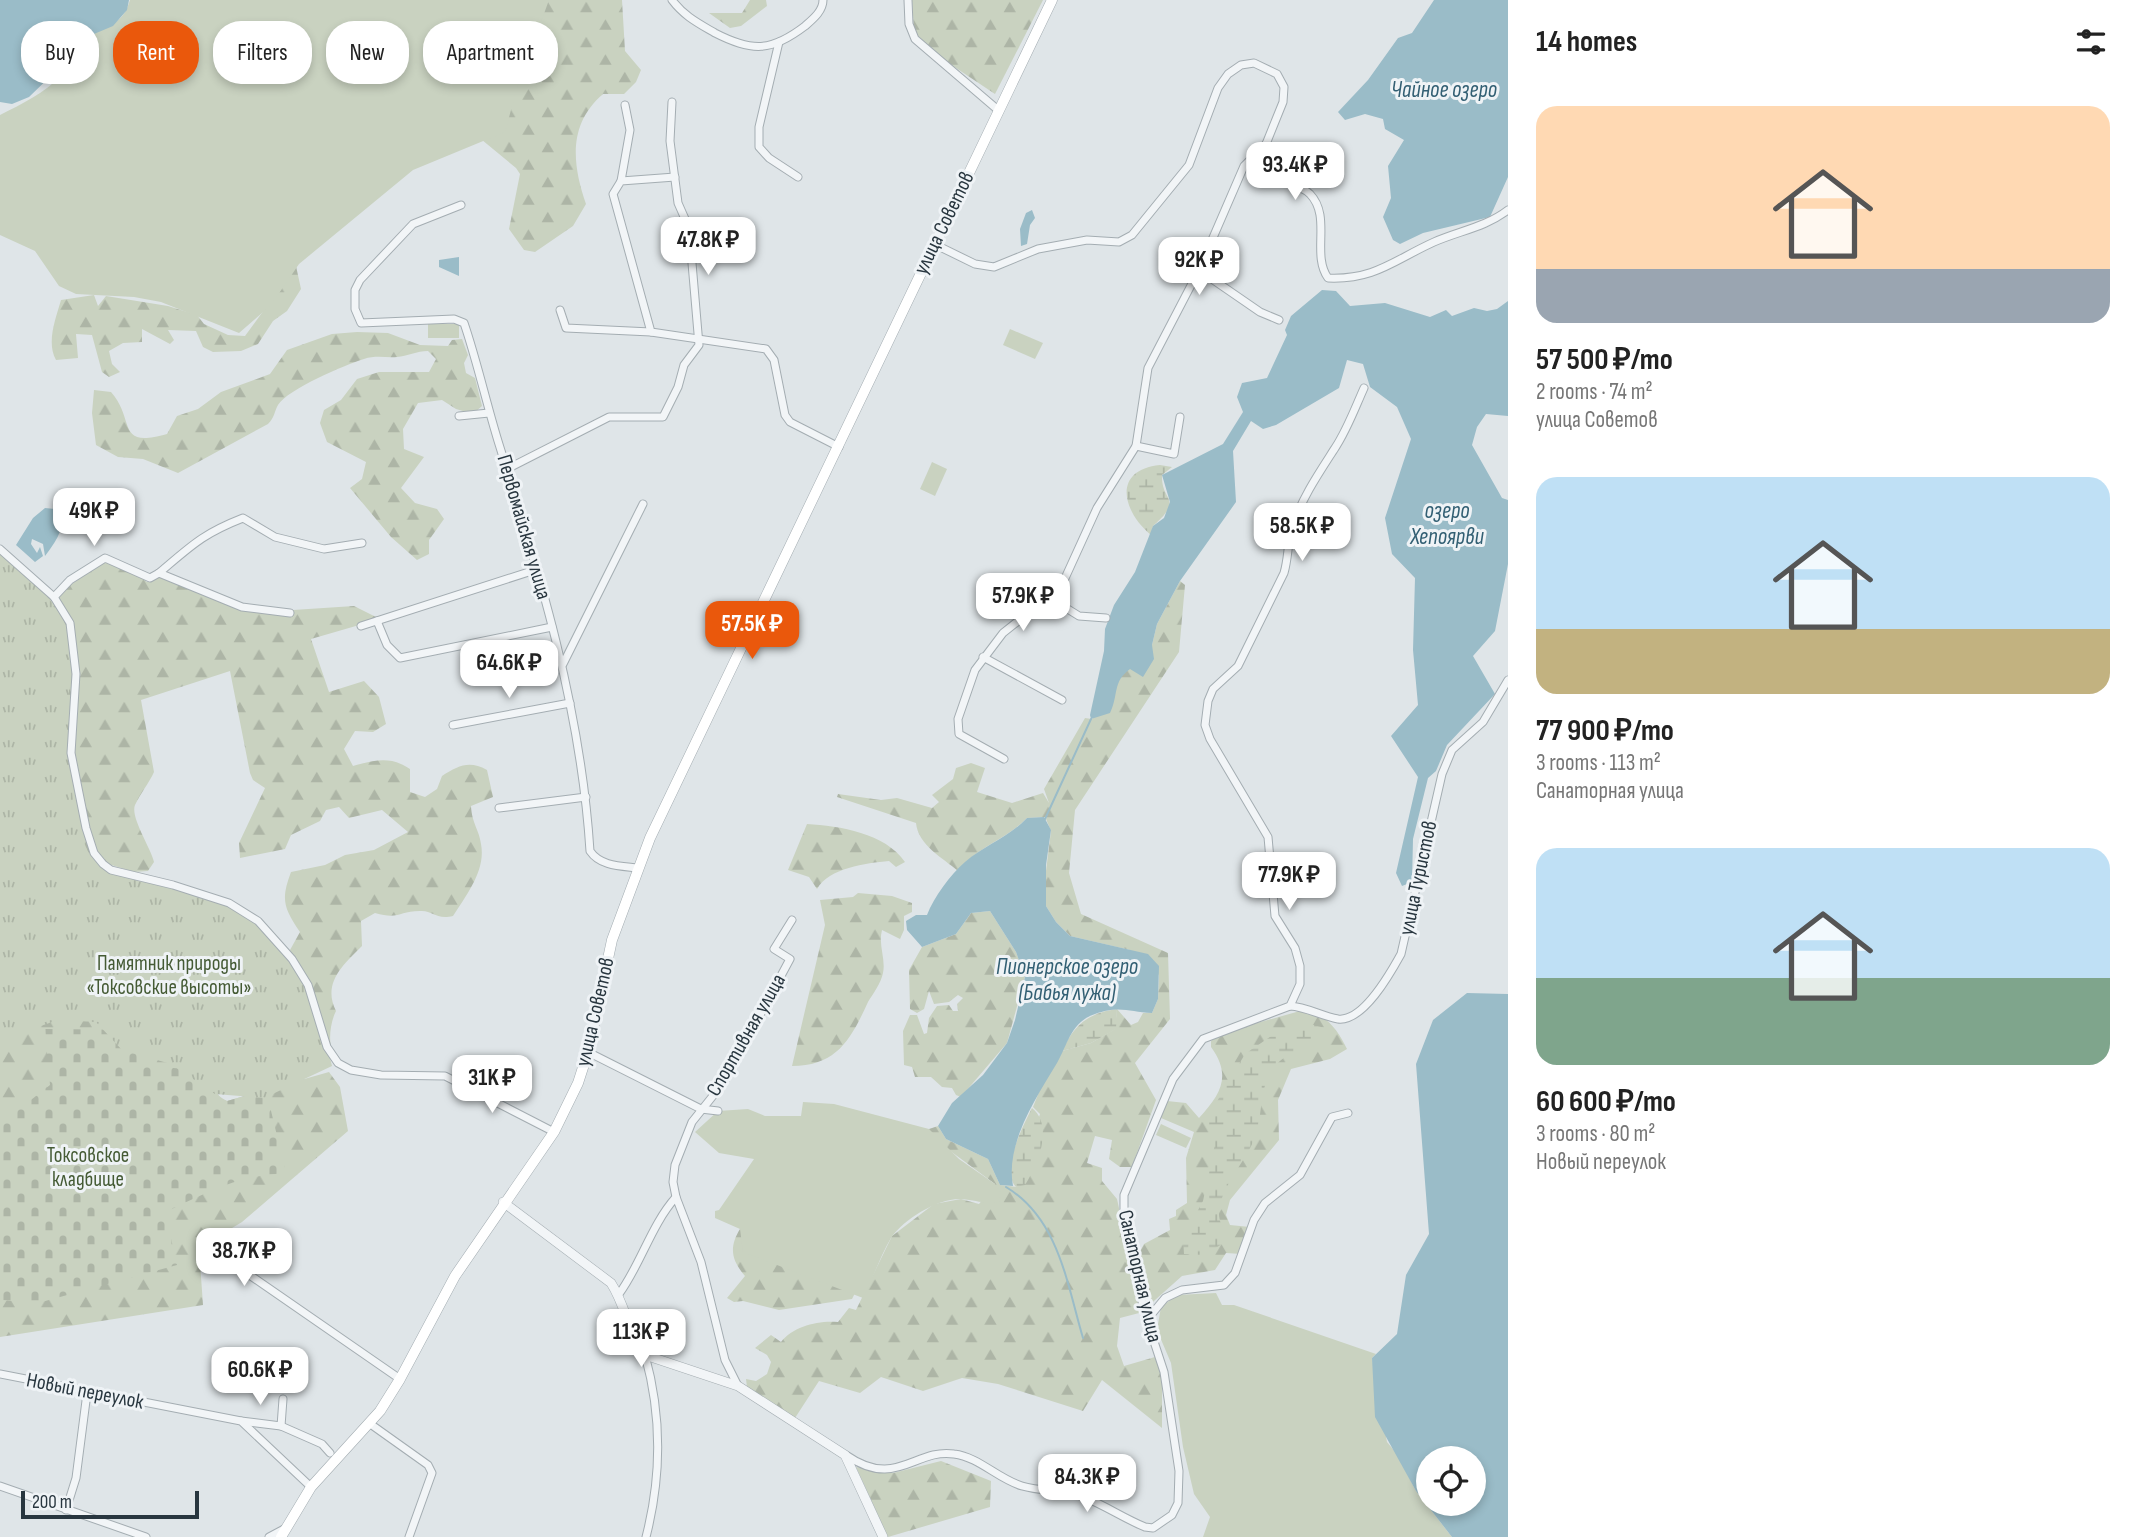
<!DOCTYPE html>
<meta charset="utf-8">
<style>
:root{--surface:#fff;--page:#f6f6f6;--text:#222;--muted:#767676;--accent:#ea580c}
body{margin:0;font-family:"Sofia Sans Condensed",sans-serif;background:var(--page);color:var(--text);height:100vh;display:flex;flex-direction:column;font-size:26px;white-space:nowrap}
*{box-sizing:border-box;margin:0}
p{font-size:23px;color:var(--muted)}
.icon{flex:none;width:38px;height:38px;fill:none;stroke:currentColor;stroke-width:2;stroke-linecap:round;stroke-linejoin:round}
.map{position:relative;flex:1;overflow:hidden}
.side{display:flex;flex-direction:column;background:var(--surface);width:630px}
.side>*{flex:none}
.hud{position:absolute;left:21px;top:21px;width:665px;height:63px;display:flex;gap:14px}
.buttons{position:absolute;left:1416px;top:1446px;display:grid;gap:14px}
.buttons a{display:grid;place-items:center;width:70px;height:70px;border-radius:50%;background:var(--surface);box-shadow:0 4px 10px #0003;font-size:35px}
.scale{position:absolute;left:21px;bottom:18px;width:178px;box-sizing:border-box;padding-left:7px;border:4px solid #28363f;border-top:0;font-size:19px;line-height:24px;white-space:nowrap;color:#28363f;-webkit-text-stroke:5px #eff3f6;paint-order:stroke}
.price{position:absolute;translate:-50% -60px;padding:0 16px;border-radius:14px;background:#fff;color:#222;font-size:23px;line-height:46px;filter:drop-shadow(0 2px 4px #0008)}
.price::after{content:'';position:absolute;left:50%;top:42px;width:21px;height:16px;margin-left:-10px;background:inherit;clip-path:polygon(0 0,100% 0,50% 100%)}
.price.on{background:var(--accent);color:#fff}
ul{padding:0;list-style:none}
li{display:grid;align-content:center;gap:14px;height:371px;padding:0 28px}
li span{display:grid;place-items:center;height:217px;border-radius:21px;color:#555}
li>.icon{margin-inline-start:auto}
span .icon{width:126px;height:126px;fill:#fffc;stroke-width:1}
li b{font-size:30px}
h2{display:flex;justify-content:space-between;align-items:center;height:84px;padding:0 28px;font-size:30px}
.chip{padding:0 24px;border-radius:28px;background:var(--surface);box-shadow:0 4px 10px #0003;font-size:24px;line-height:63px}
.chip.on{background:var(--accent);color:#fff}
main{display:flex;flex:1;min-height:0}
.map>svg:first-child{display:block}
.forest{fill:url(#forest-firs);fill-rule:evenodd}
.wetland{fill:url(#wetland-marsh)}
.cemetery{fill:url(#cemetery-stones)}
.park{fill:url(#park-tufts)}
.pitch{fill:#c9d2c0}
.water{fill:#9abcc8;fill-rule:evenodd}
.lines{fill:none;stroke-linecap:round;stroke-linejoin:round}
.stream{stroke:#9abcc8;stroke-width:2}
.minor-casing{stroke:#a4adb2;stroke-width:9}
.tertiary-casing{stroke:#a4adb2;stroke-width:10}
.secondary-casing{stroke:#a4adb2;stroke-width:11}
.minor{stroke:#f2f5f7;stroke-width:7}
.tertiary{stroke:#f2f5f7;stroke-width:9}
.secondary{stroke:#fff;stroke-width:10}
.labels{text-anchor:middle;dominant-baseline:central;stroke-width:6;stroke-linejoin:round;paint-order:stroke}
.street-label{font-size:21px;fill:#28363f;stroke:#eff3f6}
.park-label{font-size:21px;fill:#455b35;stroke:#eff3f6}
.water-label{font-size:23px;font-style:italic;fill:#325f73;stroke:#eff3f6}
</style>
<main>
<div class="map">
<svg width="1508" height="1537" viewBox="0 0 1508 1537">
<defs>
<pattern id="forest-firs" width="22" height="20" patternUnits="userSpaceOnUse" patternTransform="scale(1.75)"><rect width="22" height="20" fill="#c9d2c0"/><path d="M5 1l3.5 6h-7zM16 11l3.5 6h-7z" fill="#adb5a6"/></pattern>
<pattern id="wetland-marsh" width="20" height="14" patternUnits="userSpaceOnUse" patternTransform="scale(1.75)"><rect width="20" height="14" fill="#c9d2c0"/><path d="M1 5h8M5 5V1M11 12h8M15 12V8" fill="none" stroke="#adb5a6"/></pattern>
<pattern id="cemetery-stones" width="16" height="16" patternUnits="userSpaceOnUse" patternTransform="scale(1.75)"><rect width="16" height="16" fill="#c9d2c0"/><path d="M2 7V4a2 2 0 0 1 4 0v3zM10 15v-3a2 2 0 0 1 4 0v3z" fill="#adb5a6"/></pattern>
<pattern id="park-tufts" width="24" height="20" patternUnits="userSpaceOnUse" patternTransform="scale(1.75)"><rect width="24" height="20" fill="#c9d2c0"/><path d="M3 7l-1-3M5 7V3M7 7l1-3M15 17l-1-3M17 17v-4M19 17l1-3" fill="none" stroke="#adb5a6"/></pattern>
</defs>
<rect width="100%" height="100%" fill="#dfe5e8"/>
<!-- forest -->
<g class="forest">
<path d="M545 0H622L625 51 641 70 636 82 624 94H603C568 124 572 164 586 204L573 226 535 252 524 250 509 229 520 174 516 168 476 135Z"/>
<path d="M750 0H766L767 6 741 26 730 28 709 13H742Z"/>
<path d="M912 0H1043L995 94 932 52 914 31Z"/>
<path d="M296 266 301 289 287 311 273 321 258 344 241 351 213 352 203 347 196 331 168 330 174 340 170 344 142 329V342L123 343 109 351 112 364 120 372 109 377 102 372 92 335 76 334 78 358 56 360C46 342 56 318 61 300L94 295 98 306 106 296 168 306 197 315 204 324 228 335 245 336Z"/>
<path d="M357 332 388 333 420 345 448 346 452 340 462 339 468 355 464 363 466 373 475 378 482 406 473 414 456 409 442 400 418 403 403 429 404 449 424 457 401 488 415 503 437 509 444 519 429 540V554L417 560 391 537 350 488 362 479 366 462 327 442 320 423 324 410 341 400 357 379 379 372H429L436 359 428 351C417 351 407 356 397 357 386 358 376 355 364 359 345 365 288 389 278 405 274 412 275 417 268 424L178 473 143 459 118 457 96 445 92 413 94 390 111 392C136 420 115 449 167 434L177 416 198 409 221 392 270 374 287 350 332 334Z"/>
<path d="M0 553 52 598 106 560 132 570 147 582 159 576 242 609 290 614 293 610 354 606 380 619 311 639 329 692 364 681 379 697 386 724 373 732 355 731 344 749 353 766C375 760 391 756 410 769V792L425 797 437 789 442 776C458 766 469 760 487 770L493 797 471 806C472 824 479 829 481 844 486 870 467 894 453 916 435 920 433 910 420 911 399 911 399 920 375 913L361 921 362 946C343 965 322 983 336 1011 329 1025 327 1049 337 1061L329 1072 340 1087 348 1131 242 1222 199 1248 203 1305 0 1337ZM230 671 250 773 253 780 265 788 239 843 240 858 285 849 291 835 320 821 326 810 339 807 349 818 382 810 408 832 374 850 345 855 325 865 291 872C281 899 283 907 300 932L290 950 331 1054 337 1061 329 1072 227 1101 218 1097 105 863 134 872 148 871 154 862C151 848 130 817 135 805 140 794 149 783 154 772L141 700Z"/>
<path d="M1180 581 1185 585 1179 652 1075 810 1069 873 1081 914 1168 953 1170 1019 1135 1063 1156 1100 1132 1167H1120L1109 1159 1112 1140 1095 1136 1087 1163 1102 1168V1181L1117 1199 1124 1231 1132 1244 1143 1312 1120 1318 1117 1346 1124 1366 1155 1357 1162 1372V1428L1102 1380 1083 1411 998 1384 962 1378 923 1391 881 1377 860 1393 819 1381 795 1418 747 1387 746 1379 756 1381 767 1374 771 1362 767 1355 755 1348 771 1335 781 1342C793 1326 819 1320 838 1322L849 1308 856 1310 892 1236 934 1204 961 1199 979 1204 995 1184 930 1136 929 1129 938 1126 946 1139 988 1159 1000 1185 1017 1187 1040 1114 1033 1107 1041 1087 1062 1051 1091 1043 1115 1029 1117 1009 1131 1025 1138 1022 1143 1013H1152L1158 999 1159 975 1130 950 1070 936 1056 922 1046 906 1044 887 1051 831 1046 819 1048 813 1045 817 1027 818C1007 839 975 848 958 871 943 858 918 845 916 823L837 797 838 794 881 800 897 798 932 808 939 802 932 795 953 779 956 768 971 763 985 768 977 792 1012 803 1043 793 1049 803 1044 789 1085 718 1092 719 1114 691 1119 677 1152 645 1157 624Z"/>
<path d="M807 824C840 826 885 833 905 862L896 867 889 861C866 863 829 868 817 889L809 877 788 870Z"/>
<path d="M858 893 892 896 912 903V912L904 916V930L900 939 882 930C878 945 886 959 883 973 881 983 873 994 868 1002 851 1039 837 1066 792 1066L825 925 820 900 853 897Z"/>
<path d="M990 911 1016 952 1025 977 1007 1043 961 1097 956 1095 952 1088 942 1087 931 1077H915L912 1067 904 1065 903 1031 910 1015H917L924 1034 927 1033 929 1018 937 1006 949 1005 953 1011H958L957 1004 963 998 958 995 949 1002 934 1004 929 991 924 1009 917 1013 910 1009 909 970 922 947 956 934 971 913Z"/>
<path d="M1300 1011C1324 1010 1338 1030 1347 1049L1330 1059 1291 1069 1278 1100 1279 1140 1230 1200 1226 1215 1230 1225 1250 1227 1241 1254 1226 1253 1215 1270 1182 1276 1145 1309 1138 1255 1144 1244 1170 1230 1169 1219 1176 1216V1210L1187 1203 1186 1158 1194 1132 1161 1118 1167 1101 1186 1103 1199 1118C1221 1094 1232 1076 1211 1047V1041L1225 1032Z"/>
<path d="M740 1229 858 1287 852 1299 779 1310 743 1301 734 1302 727 1298 745 1276C731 1260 729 1247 740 1229Z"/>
<path d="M941 1461 991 1481 990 1507 888 1537 856 1467 893 1473Z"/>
</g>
<!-- wetland -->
<g class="wetland">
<path d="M1160 465 1172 467 1162 475C1161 503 1185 497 1153 526L1151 535C1122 511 1112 470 1160 465Z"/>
<path d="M1117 1009 1116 1029 1091 1043 1062 1051C1074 1025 1088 1013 1117 1009Z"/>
<path d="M1310 1024 1329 1029 1331 1035C1313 1047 1291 1048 1275 1066 1258 1087 1264 1112 1255 1137 1246 1162 1222 1184 1219 1211 1218 1221 1225 1232 1225 1242L1205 1255 1184 1254 1183 1238 1203 1201 1215 1144 1206 1120 1245 1054 1274 1034Z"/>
<path d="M1032 1108C1054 1126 1038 1164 1025 1185L1016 1187C1000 1170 1023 1126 1032 1108Z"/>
</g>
<!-- cemetery -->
<path class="cemetery" d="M45 1029 144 1030V1065L213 1072C214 1086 214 1095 227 1101L266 1090 286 1173C232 1177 212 1191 165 1212L177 1265 38 1303 0 1300V1119L22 1107 50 1085Z"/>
<!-- park -->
<path class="park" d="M0 550C19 568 57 601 66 626 73 643 70 671 69 689 68 737 66 821 94 861 105 876 125 874 142 879 170 887 219 896 243 910 303 945 317 1004 332 1066L264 1098 215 1094 171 1064 122 1050 96 1022 58 1020 0 1040Z"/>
<!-- pitch -->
<g class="pitch">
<path d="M130 0H549L517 88 505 132 413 170 299 264 271 305 239 333 161 302 134 297 76 294 59 286 35 251 0 235V115C22 104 44 93 61 76 72 64 80 48 92 36 107 21 122 28 130 0Z"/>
<rect x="428" y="324" width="31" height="14"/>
<path d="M1010 329 1043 343 1035 359 1003 345Z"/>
<path d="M932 462 947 469 935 496 920 489Z"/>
<path d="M803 1102 834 1104 929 1129 959 1159 995 1184 1001 1193 999 1202C980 1204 977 1200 961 1199 938 1198 904 1219 891 1238 880 1256 873 1279 863 1298L743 1252 740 1229 715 1218V1211L719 1210 754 1159 719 1153 695 1132 718 1111 748 1109 765 1116H801Z"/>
<path d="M1161 1124 1191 1138 1186 1148 1156 1135Z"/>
<path d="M1216 1293 1222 1305H1234L1376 1354 1372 1358 1387 1442 1397 1454 1416 1491 1452 1537H1203L1210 1517 1194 1494 1183 1447 1171 1363 1157 1330 1161 1307 1177 1295Z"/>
</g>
<!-- water -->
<g class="water">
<path d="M0 0H129L127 10 113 26 94 34 29 97 12 104 0 102Z"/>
<path d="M1434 0H1508V177L1490 217 1423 233 1400 244 1393 240 1383 217 1391 198 1388 166 1404 140 1385 129 1383 119 1365 114 1345 120 1338 112 1368 80 1398 38 1412 33Z"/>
<path d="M1032 210 1035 218 1030 225 1027 244 1021 246 1020 229 1026 213Z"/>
<path d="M459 257V276L439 267V260Z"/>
<path d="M1322 290 1336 291 1350 306 1385 303 1430 317 1446 310 1452 316 1474 308 1487 311 1497 309 1508 301V416L1486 414 1477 427 1472 445 1502 498 1508 500V564L1495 631 1473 656 1495 694 1447 745 1436 771 1428 778 1413 839 1412 882 1402 886 1396 873 1418 777 1391 736 1418 705 1413 650 1415 578 1392 554 1385 518 1411 439 1397 407 1370 387 1363 364 1347 360 1339 388 1276 425 1263 429 1251 421 1233 451 1236 502 1180 581 1157 624 1152 645 1154 659 1143 677 1130 669C1112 682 1119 695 1110 713L1091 719 1090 715 1104 651 1105 629 1114 605 1135 572 1153 526 1164 518 1170 502 1162 475 1223 444 1243 412 1237 397 1242 383 1267 378 1287 335 1285 330 1291 316Z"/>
<path d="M63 505 72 508 63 518C62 532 55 543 45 556L43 544 32 539 31 544 37 553 40 547 43 556 35 562 16 545 33 518 45 508 55 509Z"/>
<path d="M1044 817 1051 830 1046 865V906L1056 922 1070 936 1148 954 1159 966 1158 999 1152 1013C1130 1012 1119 1005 1095 1014 1071 1022 1068 1044 1057 1063 1036 1098 1005 1144 1013 1186L1000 1185 988 1159 946 1139 938 1126 952 1103 983 1075 1007 1043 1015 1020 1025 977 1016 952 990 911 971 913 956 934 922 947 907 930 906 921 916 915H927C934 897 950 875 965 862 985 845 1009 837 1027 818Z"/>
<path d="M1467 993 1508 994V1537H1452L1416 1491 1375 1417 1372 1358 1397 1334 1406 1275 1429 1234 1416 1064 1433 1020ZM1428 1458H1474V1503H1428Z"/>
</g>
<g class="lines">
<!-- stream -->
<g class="stream">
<path d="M1045 819 1091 719"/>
<path d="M1006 1187C1059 1219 1067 1284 1083 1338"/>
</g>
<defs>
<g id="minor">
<path d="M672 0C684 16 698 23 715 33 752 52 771 52 805 26 813 19 823 11 823 0"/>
<path d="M908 0 909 24 915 39 998 110"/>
<path d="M779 42 759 127V147L769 158 798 177"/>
<path d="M1266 144 1270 176C1281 183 1300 184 1310 194 1332 217 1311 254 1328 278 1375 280 1394 260 1434 242 1459 231 1486 227 1508 210"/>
<path d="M675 177 621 181 613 194 651 332 766 349 774 360 785 415 790 422 839 447"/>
<path d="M621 181 630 130 625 105"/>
<path d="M461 205 413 224 360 280 355 290V309L361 323 454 319 464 323C477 361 486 402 498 441 540 575 581 709 590 851 600 866 620 866 637 868"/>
<path d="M934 244 975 264 994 267 1038 249 1087 240 1119 242 1132 235 1189 165 1218 88 1228 74 1241 65 1254 63 1277 74 1284 87 1283 102 1266 144 1244 166 1199 270 1148 368 1136 446 1097 508 1061 587 1003 633 975 670 958 719 959 734 1004 759"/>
<path d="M1199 270 1260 312 1279 320"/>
<path d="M560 310 566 328 651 332"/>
<path d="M459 416 489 413"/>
<path d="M1136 446 1174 454 1180 417"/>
<path d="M507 469 609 417H663L678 387 684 365 699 345 689 228 678 203 670 141 672 102"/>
<path d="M0 549 54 597 70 623 76 674 71 753 86 828 94 853 103 864 111 870 173 885 229 903 258 921 292 959 308 985 327 1047 338 1063 351 1070 381 1075 445 1076 554 1132"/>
<path d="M54 597 70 580 105 558 150 578 159 573"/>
<path d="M1050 598 1079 616 1106 618"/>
<path d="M290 613 242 607 159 573C191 546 202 534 243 518L275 537 324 549 362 543"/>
<path d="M377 621 387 645 400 658 552 627"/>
<path d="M361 626 538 569"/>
<path d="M983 657 1062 700"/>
<path d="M563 664 643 504"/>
<path d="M453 725 570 703"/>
<path d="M499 808 586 797"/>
<path d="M1290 1006C1307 1007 1321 1016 1338 1019 1363 1022 1390 974 1401 954L1442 774 1452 750 1483 722 1508 680"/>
<path d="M588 1052 701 1109 718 1111"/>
<path d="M676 1197 673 1182 675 1165 692 1122 724 1082 790 959 774 949 792 920"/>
<path d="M237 1263 238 1267 400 1379"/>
<path d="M619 1294C641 1264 651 1225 676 1197L701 1262 725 1360 738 1386"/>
<path d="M1146 1321 1165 1298 1182 1290 1224 1285 1235 1273 1254 1220 1265 1203 1300 1175 1332 1117 1348 1113"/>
<path d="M645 1355C662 1416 662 1475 646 1537"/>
<path d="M0 1374 241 1421 311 1487"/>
<path d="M241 1421 281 1426 283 1399"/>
<path d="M369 1423 428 1465 432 1473 409 1537"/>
<path d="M281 1426 322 1444 330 1453"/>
<path d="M846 1455C896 1490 915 1448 954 1454 979 1457 998 1479 1022 1486 1043 1492 1066 1490 1086 1498 1106 1506 1125 1519 1145 1527L1153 1528 1172 1515 1178 1503 1179 1471 1164 1372 1143 1308 1135 1251 1124 1225V1195L1173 1079 1203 1039 1290 1006 1300 984V966L1295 948 1275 916 1268 837 1210 739 1205 725 1208 701 1213 689 1238 666 1284 573C1289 556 1287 542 1293 525 1303 496 1319 473 1335 448 1347 430 1355 408 1364 388"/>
<path d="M0 1486 146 1537"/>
<path d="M66 1510 76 1478 87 1393"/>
<path d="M269 1537 284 1529"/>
</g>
<path id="tertiary" d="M503 1202 611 1283C626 1306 628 1333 645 1355L738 1386 845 1455 883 1537"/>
<path id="secondary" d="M281 1537 311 1487 380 1411 400 1379 455 1276 554 1132 578 1083 588 1052 612 940 650 838 1052 0"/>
</defs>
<!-- minor casing -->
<use href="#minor" class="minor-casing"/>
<!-- tertiary casing -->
<use href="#tertiary" class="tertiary-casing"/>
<!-- secondary casing -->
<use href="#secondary" class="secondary-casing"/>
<!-- minor -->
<use href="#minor" class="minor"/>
<!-- tertiary -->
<use href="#tertiary" class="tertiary"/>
<!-- secondary -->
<use href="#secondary" class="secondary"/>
</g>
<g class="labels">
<!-- street labels -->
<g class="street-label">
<text transform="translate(944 223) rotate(-64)">улица Советов</text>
<text transform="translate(524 527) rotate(74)">Первомайская улица</text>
<text transform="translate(1418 878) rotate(-78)">улица Туристов</text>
<text transform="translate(595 1012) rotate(-77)">улица Советов</text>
<text transform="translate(746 1035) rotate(-60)">Спортивная улица</text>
<text transform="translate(1140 1276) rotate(77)">Санаторная улица</text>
<text transform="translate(85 1391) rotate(11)">Новый переулок</text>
</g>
<!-- park labels -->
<g class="park-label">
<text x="169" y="963">Памятник природы<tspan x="169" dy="24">«Токсовские высоты»</tspan></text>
<text x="88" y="1155">Токсовское<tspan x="88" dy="24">кладбище</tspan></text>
</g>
<!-- water labels -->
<g class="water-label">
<text x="1444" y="90">Чайное озеро</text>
<text x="1447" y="511">озеро<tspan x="1447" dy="26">Хепоярви</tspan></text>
<text x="1067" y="967">Пионерское озеро<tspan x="1067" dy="26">(Бабья лужа)</tspan></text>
</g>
</g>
</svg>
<div class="buttons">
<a><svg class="icon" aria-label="locate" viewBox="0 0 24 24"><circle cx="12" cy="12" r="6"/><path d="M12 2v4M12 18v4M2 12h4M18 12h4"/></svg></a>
</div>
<div class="scale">200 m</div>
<b class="price" style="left:1295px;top:202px">93.4K ₽</b>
<b class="price" style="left:708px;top:277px">47.8K ₽</b>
<b class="price" style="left:1199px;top:297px">92K ₽</b>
<b class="price" style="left:94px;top:548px">49K ₽</b>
<b class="price" style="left:1302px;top:563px">58.5K ₽</b>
<b class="price" style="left:1023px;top:633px">57.9K ₽</b>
<b class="price on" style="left:752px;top:661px">57.5K ₽</b>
<b class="price" style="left:509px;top:700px">64.6K ₽</b>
<b class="price" style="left:1289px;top:912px">77.9K ₽</b>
<b class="price" style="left:492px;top:1115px">31K ₽</b>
<b class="price" style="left:244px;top:1288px">38.7K ₽</b>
<b class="price" style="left:641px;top:1369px">113K ₽</b>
<b class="price" style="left:260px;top:1407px">60.6K ₽</b>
<b class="price" style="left:1087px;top:1514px">84.3K ₽</b>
<div class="hud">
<a class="chip">Buy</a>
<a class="chip on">Rent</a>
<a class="chip">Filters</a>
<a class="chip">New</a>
<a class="chip">Apartment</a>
</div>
</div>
<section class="side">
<h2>14 homes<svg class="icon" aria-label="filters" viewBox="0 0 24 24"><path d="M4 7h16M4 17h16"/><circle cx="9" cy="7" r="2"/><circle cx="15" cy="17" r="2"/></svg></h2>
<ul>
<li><span style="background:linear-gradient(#ffd9b3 75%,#9aa5b1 0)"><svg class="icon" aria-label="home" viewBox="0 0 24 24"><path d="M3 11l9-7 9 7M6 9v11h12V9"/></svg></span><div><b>57 500 ₽/mo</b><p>2 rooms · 74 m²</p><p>улица Советов</p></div></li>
<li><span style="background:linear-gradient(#bfe0f5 70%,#c2b280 0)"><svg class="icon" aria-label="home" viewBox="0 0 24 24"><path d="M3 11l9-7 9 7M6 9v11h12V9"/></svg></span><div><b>77 900 ₽/mo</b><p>3 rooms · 113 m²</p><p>Санаторная улица</p></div></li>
<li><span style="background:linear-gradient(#bfe0f5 60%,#7fa58c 0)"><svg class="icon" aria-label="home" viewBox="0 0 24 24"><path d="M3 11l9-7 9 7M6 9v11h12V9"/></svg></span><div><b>60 600 ₽/mo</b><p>3 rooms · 80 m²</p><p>Новый переулок</p></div></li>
</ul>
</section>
</main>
